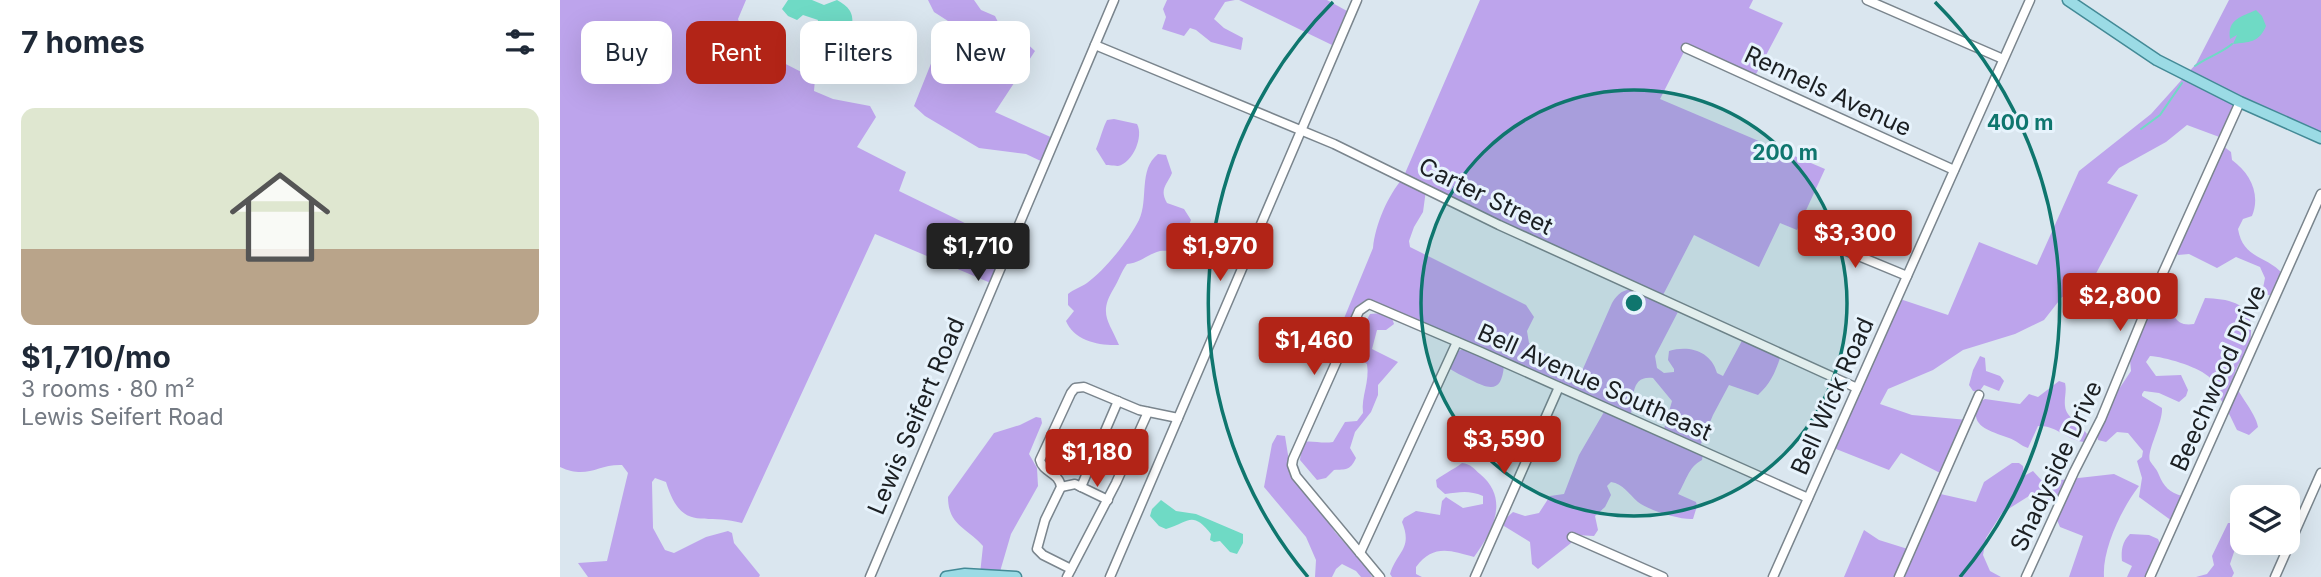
<!DOCTYPE html>
<meta charset="utf-8">
<style>
:root{--surface:#fff;--page:#f6f6f7;--text:#1f2937;--muted:#747a83;--line:#e0e1e3;--accent:#b22417}
body{margin:0;font-family:Inter,sans-serif;background:var(--page);color:var(--text);height:100vh;display:flex;flex-direction:column;font-size:26px;white-space:nowrap}
*{box-sizing:border-box;margin:0}
p{font-size:23px;color:var(--muted)}
.icon{flex:none;width:38px;height:38px;fill:none;stroke:currentColor;stroke-width:2;stroke-linecap:round;stroke-linejoin:round}
.map{position:relative;flex:1;overflow:hidden}
.drawer{display:flex;flex-direction:column;background:var(--surface);width:560px}
.drawer>*{flex:none}
.banner{position:absolute;left:21px;top:21px;width:665px;height:63px;display:flex;gap:14px}
.tools{position:absolute;left:1670px;top:485px;display:grid;gap:14px}
.tools a{display:grid;place-items:center;width:70px;height:70px;border-radius:14px;background:var(--surface);box-shadow:0 7px 28px #0002;font-size:35px}
.price{position:absolute;translate:-50% -60px;padding:0 16px;border-radius:7px;background:var(--accent);color:#fff;font-size:23px;line-height:46px;filter:drop-shadow(0 2px 4px #0008)}
.price::after{content:'';position:absolute;left:50%;top:42px;width:21px;height:16px;margin-left:-10px;background:inherit;clip-path:polygon(0 0,100% 0,50% 100%)}
.price.selected{background:#222;color:#fff}
ul{padding:0;list-style:none}
li{display:grid;align-content:center;gap:14px;height:371px;padding:0 21px}
li+li{border-top:2px solid var(--line)}
li span{display:grid;place-items:center;height:217px;border-radius:14px;color:#555}
li>.icon{margin-inline-start:auto}
span .icon{width:126px;height:126px;fill:#fffc;stroke-width:1}
li b{font-size:30px}
h2{display:flex;justify-content:space-between;align-items:center;height:84px;padding:0 21px;font-size:30px}
.tag{padding:0 24px;border-radius:14px;background:var(--surface);box-shadow:0 7px 28px #0002;font-size:24px;line-height:63px}
.tag.selected{background:var(--accent);color:#fff}
main{display:flex;flex:1;min-height:0}
.map>svg:first-child{display:block}
.green{fill:#bba3ea}
.forest{fill:#bda4ec}
.water{fill:#6fdac5}
.lines{fill:none;stroke-linecap:round;stroke-linejoin:round}
.stream{stroke:#6fdac5;stroke-width:2}
.minor-casing{stroke:#7a858d;stroke-width:11}
.major-casing{stroke:#438a96;stroke-width:13}
.minor{stroke:#fff;stroke-width:8}
.major{stroke:#9bdbe5;stroke-width:10}
.ring{fill:none;stroke:#0f766e;stroke-width:3.5}
.labels{text-anchor:middle;dominant-baseline:central;stroke-width:6;stroke-linejoin:round;paint-order:stroke}
.street-label{font-size:24px;fill:#1b1f22;stroke:#e7f3fc}
.centre{fill:#0f766e;stroke:#e7f3fc;stroke-width:3.5}
.ring-label{font-size:21px;text-anchor:middle;font-weight:bold;fill:#0f766e;stroke:#e7f3fc;stroke-width:6;stroke-linejoin:round;paint-order:stroke}
</style>
<main>
<section class="drawer">
<h2>7 homes<svg class="icon" aria-label="filters" viewBox="0 0 24 24"><path d="M4 7h16M4 17h16"/><circle cx="9" cy="7" r="2"/><circle cx="15" cy="17" r="2"/></svg></h2>
<ul>
<li><span style="background:linear-gradient(#dfe7d0 65%,#b9a48a 0)"><svg class="icon" aria-label="home" viewBox="0 0 24 24"><path d="M3 11l9-7 9 7M6 9v11h12V9"/></svg></span><div><b>$1,710/mo</b><p>3 rooms · 80 m²</p><p>Lewis Seifert Road</p></div></li>
</ul>
</section>
<div class="map">
<svg width="1761" height="577" viewBox="0 0 1761 577">
<rect width="100%" height="100%" fill="#dae6ef"/>
<!-- green -->
<path class="green" d="M1669 0H1761V138L1626 75 1636 64Z"/>
<!-- forest -->
<g class="forest">
<path d="M0 0H186L178 19 186 40H195L214 58 255 79 254 91 273 99 310 106 316 117 297 147 346 172 339 191 450 245 433 284 315 234 182 523C143 512 122 534 106 482L95 478 92 482 93 528 105 550 114 553 146 537 168 531 172 533 174 543 200 575 199 577H28L18 563 47 561 68 473 62 465C37 464 28 480 0 467Z"/>
<path d="M368 0H414L421 10 435 16 441 28 460 37 475 51 435 112 495 139 485 163 466 154 419 148 365 116 354 106 388 21 374 12Z"/>
<path d="M607 0H675L665 2 654 19 664 28 683 38 681 50 651 42 636 30 630 28 624 36 602 29 606 17 603 9Z"/>
<path d="M679 0H767L787 11 772 45Z"/>
<path d="M920 0H1193L1189 8 1223 23 1194 78 1126 48 1100 99 1265 169 1237 230 1220 223 1199 267 1134 235 1102 297 866 190 863 212 854 227 849 241 850 247 966 305 974 317 967 331 969 343 1013 374 1022 371 1052 303C1068 274 1096 298 1120 308L1095 356 1097 368 1104 373 1114 372V369L1108 360 1109 351C1129 345 1151 351 1157 373L1163 376 1184 337 1216 353 1220 358C1215 373 1210 384 1198 395L1169 385 1153 415 1140 446 1104 429 1112 401 1093 378C1070 375 1074 398 1071 414L808 299C790 306 789 331 777 344L778 333 813 248C815 225 828 195 843 178Z"/>
<path d="M1626 75 1680 102 1662 138 1627 125 1606 142 1559 168 1547 183 1578 195 1525 294 1502 297 1484 320 1455 334 1403 350 1373 370 1328 389 1320 404 1352 415 1408 420 1384 475 1341 453 1329 470 1271 447 1337 298 1388 315 1419 242 1477 265 1519 171 1591 114Z"/>
<path d="M554 119 577 124C584 136 573 163 558 166 557 166 547 165 546 165L536 149C540 140 543 127 547 120Z"/>
<path d="M1663 146 1671 152 1672 160C1690 173 1701 194 1692 216L1683 219 1678 229C1683 259 1706 255 1723 274L1712 296 1702 293 1705 278 1700 267 1676 257 1657 268 1629 254 1618 255 1615 251Z"/>
<path d="M598 154 606 155 612 173C607 185 599 189 607 203L624 209 631 220 618 250C612 252 607 250 600 251 588 254 580 263 567 264 561 272 559 280 554 288 538 314 549 321 559 345 540 346 514 341 506 321L514 311 508 305V294C514 289 521 287 527 283 545 270 569 240 579 220 589 199 578 170 598 154Z"/>
<path d="M1645 298C1667 299 1692 302 1691 329 1691 335 1691 340 1689 345 1685 356 1674 368 1674 379 1674 390 1696 412 1698 427L1689 435 1677 430C1671 418 1666 406 1658 396 1653 390 1655 381 1648 376 1636 366 1605 357 1590 356L1586 362 1596 376 1621 375 1628 390 1626 396 1619 402 1599 393 1584 391 1582 394V396L1602 408C1603 423 1586 452 1590 461 1593 466 1597 469 1599 475 1604 487 1609 492 1622 496L1612 521 1579 497 1582 478 1577 461 1582 457 1583 451 1568 433 1557 432 1546 442 1538 440 1537 435 1553 398 1571 371 1569 349 1590 309 1604 304C1616 314 1614 327 1634 324Z"/>
<path d="M822 313 832 318 834 324 826 330H817L812 349 838 362 818 385V395L811 412 795 432 790 448 796 458C790 471 786 469 774 470L766 478 757 480 740 460 742 442C753 440 761 444 773 442L785 422 797 421 803 413C801 396 810 382 807 364L792 352 791 348 810 314Z"/>
<path d="M905 349 944 365C942 391 932 391 911 380 903 376 894 372 887 367L897 351Z"/>
<path d="M1420 356 1425 358 1426 371 1440 376 1444 381 1439 391 1424 385 1419 392 1413 391 1409 385 1413 370Z"/>
<path d="M1499 381 1505 383C1507 391 1504 398 1505 406 1506 418 1521 424 1527 434L1524 442C1507 440 1496 425 1478 426L1468 448C1461 446 1456 440 1449 438 1431 431 1407 427 1419 402L1425 399 1460 404 1469 394 1478 397Z"/>
<path d="M1044 412 1143 454 1142 460C1128 467 1126 482 1118 494L1136 502 1137 506 1133 519C1120 520 1088 510 1078 502 1069 494 1063 484 1051 482L1047 486 1051 495 1045 507 1035 516 1038 530 1034 536 1016 535 1011 543 978 569 972 564 970 542 944 526V520L953 512 965 516 979 513 990 496 1004 494 1019 455Z"/>
<path d="M476 417 481 418 482 423 469 454 477 468 478 486 451 534 439 575 420 574 423 546C408 528 388 526 388 497L434 433 460 425Z"/>
<path d="M717 435 725 436 729 461V473L760 510 775 532 807 568 812 577H801L796 571 782 564 776 569 772 577H755L756 560 746 537 704 487 712 444Z"/>
<path d="M902 463C911 464 914 469 920 474 950 499 933 531 914 557 890 550 873 544 856 567V574L862 577H832L830 574C837 551 853 549 842 522L844 518 856 511 880 515 882 501 886 497 903 508 923 504V496C909 490 900 492 885 494L877 487 876 480C885 473 893 470 902 463Z"/>
<path d="M1452 463H1459L1463 466 1464 476 1473 471 1483 482 1554 474 1579 486C1562 508 1542 549 1544 577H1509L1523 536 1500 527 1497 520 1499 504 1469 496 1442 513 1426 538 1423 555 1430 571 1441 577H1284L1304 530 1319 540 1351 550 1376 493 1416 502 1424 482Z"/>
<path d="M1668 523H1675V549L1670 564 1674 573 1672 577H1636L1647 574 1654 565 1652 556Z"/>
<path d="M1570 534 1589 535 1598 539 1601 546 1588 577H1567L1572 566 1562 561C1561 550 1562 542 1570 534Z"/>
</g>
<!-- water -->
<g class="water">
<path d="M228 0H252L264 5 277 0C282 3 287 6 290 11 299 26 282 65 253 43L258 20 243 15 237 20 228 16 222 9Z"/>
<path d="M1696 10 1702 16 1706 26C1699 43 1689 42 1673 44L1677 35 1670 39C1667 19 1681 17 1696 10Z"/>
<path d="M601 500 616 511 636 514 683 534V543L677 554 670 552 660 541 654 542 650 540 651 534C632 510 629 522 606 529L599 526 590 516 592 509Z"/>
</g>
<g class="lines">
<!-- stream -->
<g class="stream">
<path d="M1635 66C1647 57 1660 54 1672 44"/>
<path d="M1581 129 1600 115 1622 83"/>
</g>
<defs>
<g id="minor">
<path d="M1307 0 1443 59"/>
<path d="M535 45 774 144 939 225 1297 388"/>
<path d="M1126 48 1394 170"/>
<path d="M1255 238 1347 276"/>
<path d="M501 487 515 484 548 500"/>
<path d="M521 487 558 401"/>
<path d="M1012 537 1103 577"/>
<path d="M800 553 897 342"/>
<path d="M511 569 483 555 477 549 485 520 501 487C499 472 483 473 480 460L511 393 515 388 524 387 579 410 618 418"/>
<path d="M310 577 554 0"/>
<path d="M507 577 556 483 588 412"/>
<path d="M550 577 797 0"/>
<path d="M820 577 736 476 732 465 733 459 799 311 809 304 921 352 1248 498"/>
<path d="M915 577 999 387"/>
<path d="M1213 577 1470 0"/>
<path d="M1339 577 1419 395"/>
<path d="M1466 577 1514 472 1541 419 1583 317 1680 102"/>
<path d="M1590 577 1761 194"/>
<path d="M1715 577 1761 473"/>
</g>
<g id="major">
<path d="M1508 0 1597 60 1680 102 1761 138"/>
<path d="M386 577 405 574 456 577"/>
</g>
</defs>
<!-- minor casing -->
<use href="#minor" class="minor-casing"/>
<!-- major casing -->
<use href="#major" class="major-casing"/>
<!-- minor -->
<use href="#minor" class="minor"/>
<!-- major -->
<use href="#major" class="major"/>
</g>
<!-- distance rings -->
<circle cx="1074" cy="303" r="213" fill="#0f766e" fill-opacity=".12"/>
<g class="ring">
<circle cx="1074" cy="303" r="213"/>
<path d="M748 577A426 426 0 0 1 773 2M1375 2A426 426 0 0 1 1400 577"/>
</g>
<g class="labels">
<!-- street labels -->
<g class="street-label">
<text transform="translate(1268 91) rotate(25)">Rennels Avenue</text>
<text transform="translate(926 196) rotate(26)">Carter Street</text>
<text transform="translate(1658 378) rotate(-66)">Beechwood Drive</text>
<text transform="translate(1035 382) rotate(24)">Bell Avenue Southeast</text>
<text transform="translate(1272 396) rotate(-66)">Bell Wick Road</text>
<text transform="translate(356 416) rotate(-67)">Lewis Seifert Road</text>
<text transform="translate(1496 466) rotate(-65)">Shadyside Drive</text>
</g>
</g>
<circle cx="1074" cy="303" r="10" class="centre"/>
<g class="ring-label">
<text x="1460" y="130">400 m</text>
<text x="1225" y="160">200 m</text>
</g>
</svg>
<div class="tools">
<a><svg class="icon" aria-label="layers" viewBox="0 0 24 24"><path d="M12 4l9 5-9 5-9-5zM3 14l9 5 9-5"/></svg></a>
</div>
<b class="price" style="left:1295px;top:270px">$3,300</b>
<b class="price selected" style="left:418px;top:283px">$1,710</b>
<b class="price" style="left:660px;top:283px">$1,970</b>
<b class="price" style="left:1560px;top:333px">$2,800</b>
<b class="price" style="left:754px;top:377px">$1,460</b>
<b class="price" style="left:944px;top:476px">$3,590</b>
<b class="price" style="left:537px;top:489px">$1,180</b>
<div class="banner">
<a class="tag">Buy</a>
<a class="tag selected">Rent</a>
<a class="tag">Filters</a>
<a class="tag">New</a>
</div>
</div>
</main>
